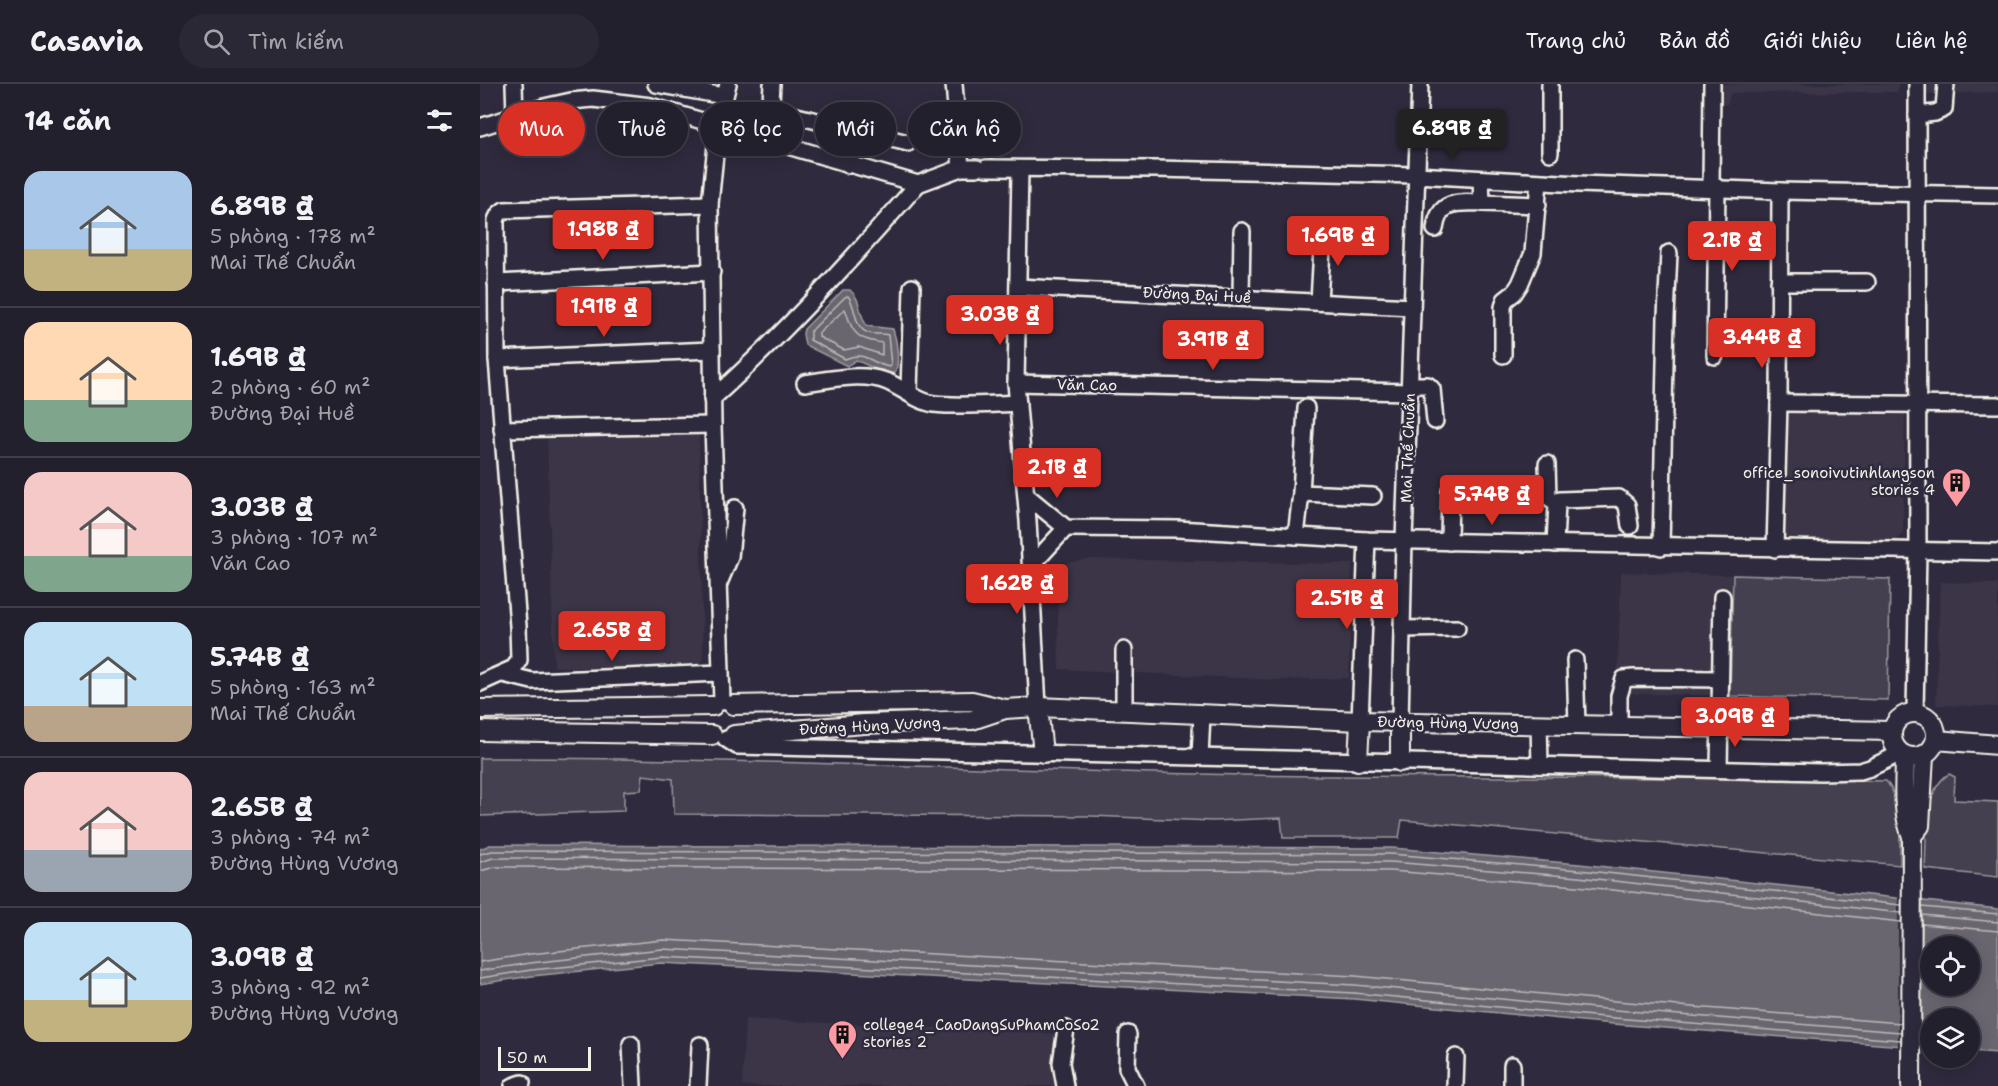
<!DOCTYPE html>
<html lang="vi">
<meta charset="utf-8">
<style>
:root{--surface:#23202e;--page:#2b2836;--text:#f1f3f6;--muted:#a3a3aa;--line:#403e4a;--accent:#d93025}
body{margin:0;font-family:"Shantell Sans",sans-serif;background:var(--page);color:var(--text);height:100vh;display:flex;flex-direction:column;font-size:22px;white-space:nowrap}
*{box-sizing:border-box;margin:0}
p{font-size:20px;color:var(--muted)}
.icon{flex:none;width:33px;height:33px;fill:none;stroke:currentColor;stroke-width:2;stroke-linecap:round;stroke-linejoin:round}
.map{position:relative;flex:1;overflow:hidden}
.side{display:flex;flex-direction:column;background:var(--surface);width:480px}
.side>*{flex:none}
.guide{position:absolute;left:18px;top:18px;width:570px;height:54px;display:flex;gap:12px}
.controls{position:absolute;left:1440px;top:852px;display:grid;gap:12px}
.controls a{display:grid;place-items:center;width:60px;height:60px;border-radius:50%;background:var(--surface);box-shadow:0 3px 15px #0003,0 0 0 2px var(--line);font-size:30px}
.scale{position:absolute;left:18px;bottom:15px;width:93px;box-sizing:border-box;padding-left:6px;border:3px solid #f4f1e8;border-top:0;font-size:16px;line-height:21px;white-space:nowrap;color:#f4f1e8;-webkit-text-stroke:4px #2f2a3d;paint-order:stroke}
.price{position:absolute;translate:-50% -51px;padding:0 14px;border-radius:6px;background:var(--accent);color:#fff;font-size:20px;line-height:39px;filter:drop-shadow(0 2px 3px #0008)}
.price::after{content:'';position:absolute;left:50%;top:36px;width:18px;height:14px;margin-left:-9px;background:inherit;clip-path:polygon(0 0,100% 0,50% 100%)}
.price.selected{background:#222;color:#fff}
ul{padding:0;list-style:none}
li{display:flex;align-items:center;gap:18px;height:150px;padding:0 24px}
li+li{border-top:2px solid var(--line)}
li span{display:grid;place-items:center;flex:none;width:168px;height:120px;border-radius:18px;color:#555}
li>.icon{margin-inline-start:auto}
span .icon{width:72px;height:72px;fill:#fffc;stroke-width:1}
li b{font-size:26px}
h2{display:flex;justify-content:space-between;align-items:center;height:72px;padding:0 24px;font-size:26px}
.chip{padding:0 21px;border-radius:27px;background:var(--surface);box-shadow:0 3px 15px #0003,0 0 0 2px var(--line);font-size:21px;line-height:54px}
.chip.selected{background:var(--accent);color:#fff}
header{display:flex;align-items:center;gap:36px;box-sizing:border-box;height:84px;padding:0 30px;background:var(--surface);border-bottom:2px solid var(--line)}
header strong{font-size:28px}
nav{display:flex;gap:33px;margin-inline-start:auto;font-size:21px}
.search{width:420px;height:54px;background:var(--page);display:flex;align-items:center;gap:15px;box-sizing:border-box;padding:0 21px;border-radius:33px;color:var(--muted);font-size:22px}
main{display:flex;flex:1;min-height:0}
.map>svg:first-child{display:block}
.built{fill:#3b3647}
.green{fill:#454050;stroke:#9c989c;stroke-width:1.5}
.water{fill:#6a6670;stroke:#a19ea0;stroke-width:1.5;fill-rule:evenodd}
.pier{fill:#2f2a3d}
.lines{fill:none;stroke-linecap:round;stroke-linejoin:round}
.shore{stroke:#bdb9b8;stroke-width:1.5}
.minor-casing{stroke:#f4f1e8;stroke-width:20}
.major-casing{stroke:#f4f1e8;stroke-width:22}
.minor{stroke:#2f2a3d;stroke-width:15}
.major{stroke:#2f2a3d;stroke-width:18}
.labels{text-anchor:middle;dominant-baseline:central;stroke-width:5;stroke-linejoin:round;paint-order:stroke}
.street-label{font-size:15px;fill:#f4f1e8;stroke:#2f2a3d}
.poi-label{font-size:15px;fill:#f4f1e8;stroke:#2f2a3d;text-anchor:end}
</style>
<header>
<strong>Casavia</strong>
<div class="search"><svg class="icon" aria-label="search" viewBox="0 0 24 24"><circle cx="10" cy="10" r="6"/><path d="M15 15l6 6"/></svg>Tìm kiếm</div>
<nav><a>Trang chủ</a><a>Bản đồ</a><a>Giới thiệu</a><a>Liên hệ</a></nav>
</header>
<main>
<section class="side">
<h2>14 căn<svg class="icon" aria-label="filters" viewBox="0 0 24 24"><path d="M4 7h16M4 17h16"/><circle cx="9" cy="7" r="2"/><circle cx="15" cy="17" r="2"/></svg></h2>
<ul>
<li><span style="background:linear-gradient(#a9c7e8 65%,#c2b280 0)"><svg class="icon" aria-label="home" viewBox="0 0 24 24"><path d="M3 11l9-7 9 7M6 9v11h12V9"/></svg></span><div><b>6.89B ₫</b><p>5 phòng · 178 m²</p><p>Mai Thế Chuẩn</p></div></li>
<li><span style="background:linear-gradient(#ffd9b3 65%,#7fa58c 0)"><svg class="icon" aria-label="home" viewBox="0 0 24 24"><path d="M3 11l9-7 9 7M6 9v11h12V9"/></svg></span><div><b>1.69B ₫</b><p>2 phòng · 60 m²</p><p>Đường Đại Huề</p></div></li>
<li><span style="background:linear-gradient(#f6c9c9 70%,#7fa58c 0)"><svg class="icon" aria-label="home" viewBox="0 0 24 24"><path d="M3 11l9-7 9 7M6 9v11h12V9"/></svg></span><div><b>3.03B ₫</b><p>3 phòng · 107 m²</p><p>Văn Cao</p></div></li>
<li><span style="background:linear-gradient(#bfe0f5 70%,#b9a48a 0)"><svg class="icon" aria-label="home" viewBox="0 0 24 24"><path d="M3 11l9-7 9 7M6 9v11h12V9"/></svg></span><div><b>5.74B ₫</b><p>5 phòng · 163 m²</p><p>Mai Thế Chuẩn</p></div></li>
<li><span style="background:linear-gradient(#f6c9c9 65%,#9aa5b1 0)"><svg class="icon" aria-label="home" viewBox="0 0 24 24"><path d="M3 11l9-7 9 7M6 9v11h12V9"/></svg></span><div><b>2.65B ₫</b><p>3 phòng · 74 m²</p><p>Đường Hùng Vương</p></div></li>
<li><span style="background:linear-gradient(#bfe0f5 65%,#c2b280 0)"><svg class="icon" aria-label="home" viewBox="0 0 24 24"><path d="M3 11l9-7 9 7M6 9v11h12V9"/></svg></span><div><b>3.09B ₫</b><p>3 phòng · 92 m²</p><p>Đường Hùng Vương</p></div></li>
</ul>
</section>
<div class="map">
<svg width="1518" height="1002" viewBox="0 0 1518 1002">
<rect width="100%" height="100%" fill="#2f2a3d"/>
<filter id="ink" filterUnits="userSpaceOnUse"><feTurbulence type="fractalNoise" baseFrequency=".0167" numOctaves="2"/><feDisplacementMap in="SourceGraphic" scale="12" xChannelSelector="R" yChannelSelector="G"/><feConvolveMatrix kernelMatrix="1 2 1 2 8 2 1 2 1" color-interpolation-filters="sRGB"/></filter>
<g filter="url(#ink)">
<!-- built -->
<g class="built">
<path d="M1234 0H1418V8L1250 9 1248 20 1233 22Z"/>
<path d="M1445 0H1518V8L1445 10Z"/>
<path d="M1298 323 1425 327 1423 448 1415 458 1308 454 1298 444Z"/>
<path d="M219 346 223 576 213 585 74 583 67 349Z"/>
<path d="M608 475 872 480 869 594 798 596 579 585 577 489 586 479Z"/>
<path d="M1141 488 1253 491 1250 612 1137 609Z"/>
<path d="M1460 498 1518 500V623L1456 621Z"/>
<path d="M265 935 580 950 578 1002H262Z"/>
</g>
<!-- green -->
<g class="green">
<path d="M1253 491 1410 495 1408 616 1250 612Z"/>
<path d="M0 674C254 674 509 686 763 691 977 694 1192 692 1406 697 1422 715 1420 757 1420 781L922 736 919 754H803L801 734 733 737 611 732 194 730 193 695 163 691 161 706 144 707V727L0 732Z"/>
<path d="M1469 690 1475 693 1474 716 1518 718V793L1445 785C1447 757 1442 706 1469 690Z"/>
</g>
<!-- water -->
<g class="water">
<path d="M363 206H370C382 216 378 230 387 242L413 245C417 257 420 278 415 289L406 290 376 276 367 282 325 261 323 250 324 245Z"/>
<path d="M10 761 912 764 1099 780 1518 825V969L1490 967V934H1450V964L1133 940 874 915 181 879 52 892 0 900V765ZM1450 862H1490V902H1450Z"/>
</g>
<!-- pier -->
<path class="pier" d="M1418 812 1440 814 1439 966 1418 965Z"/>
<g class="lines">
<!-- shore -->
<g class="shore">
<path d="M368 212C377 223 373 245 389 249 395 251 402 249 408 251L411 281 410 283C390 280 387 266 365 275L330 256V248L365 213Z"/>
<path d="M365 225C367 229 368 234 370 239 376 255 387 256 402 259V271L379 263 364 266 339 253V249Z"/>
<path d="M0 770 12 767 911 770 1099 786 1421 821"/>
<path d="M0 778 13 774 911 778 1098 793 1421 829"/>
<path d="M0 787 15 783 911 787 1097 802 1421 838"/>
<path d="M1442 823 1518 830"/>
<path d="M1442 831 1518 838"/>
<path d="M1442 840 1518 847"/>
<path d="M0 878 50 870 183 856 875 892 1135 917 1421 939"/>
<path d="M0 887 50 879 182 865 875 901 1135 926 1421 948"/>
<path d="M0 894 51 886 182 873 874 909 1134 934 1421 956"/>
</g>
<defs>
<g id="minor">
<path d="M34 0 35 32"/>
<path d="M176 0 244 12"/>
<path d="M292 0 291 18 300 28 428 59"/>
<path d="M474 0 481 84"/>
<path d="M1070 0V69"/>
<path d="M1437 31 1455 29 1464 25 1466 0"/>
<path d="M0 43 64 23 91 17 113 15 171 22 438 100 481 84H497"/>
<path d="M369 81 372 47"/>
<path d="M506 84 675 85 936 91 1099 100 1300 107 1518 111"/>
<path d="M540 86 536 299 548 437 558 623"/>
<path d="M1001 95 1002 119 1058 121"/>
<path d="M1231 103 1232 0"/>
<path d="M955 145C959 116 977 118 1002 119"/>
<path d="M1299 198H1387"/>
<path d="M16 199 232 188"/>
<path d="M538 203 932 223"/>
<path d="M761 213 762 147"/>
<path d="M839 218 843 147"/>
<path d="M1023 271V223L1025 216 1034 209 1040 200 1053 169 1059 98"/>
<path d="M1235 272 1237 103"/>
<path d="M17 275 232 266"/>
<path d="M325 299C351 295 383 288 408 298 422 304 438 318 454 320 482 323 510 320 538 319"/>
<path d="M536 299 930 308"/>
<path d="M930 301H948L952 305 955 337"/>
<path d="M429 308 432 203"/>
<path d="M232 315C306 248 373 174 438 100"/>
<path d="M1299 319 1518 321"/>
<path d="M22 345 233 341"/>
<path d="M1067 380 1068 413 1077 419"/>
<path d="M821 409 893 412"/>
<path d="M546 411 586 444 697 445 887 456 1518 468"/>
<path d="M816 452 821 409 826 324"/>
<path d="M969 458 970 407"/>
<path d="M1075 460 1077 419 1080 416 1139 414 1147 421 1150 442"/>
<path d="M1181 463 1186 233 1189 169"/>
<path d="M1295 465 1299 319 1300 107"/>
<path d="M551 482 586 444"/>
<path d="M239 499 250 473 255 424"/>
<path d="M923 545 977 544"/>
<path d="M1095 576 1097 641"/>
<path d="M23 590 52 597 240 589"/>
<path d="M0 599 34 584 39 576 38 542 17 275 16 136 19 130 24 126 230 120"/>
<path d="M242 618 233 341 230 120 238 41 248 0"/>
<path d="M644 627V566"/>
<path d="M1435 628 1438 467 1437 0"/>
<path d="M880 637 887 456"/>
<path d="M920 638 924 456 940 0"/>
<path d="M1059 640 1060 681"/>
<path d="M1139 642V612L1144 595 1153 594 1240 595"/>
<path d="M246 655 257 662 1341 688 1380 687 1390 684 1421 669"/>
<path d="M720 673 722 630"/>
<path d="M1239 684 1242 513"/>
<path d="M648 950 647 984 656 1002"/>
<path d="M151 960 153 1002"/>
<path d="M33 1002 42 999"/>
<path d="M218 1002 220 961"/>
<path d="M585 1002 581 979 586 945"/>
<path d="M975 1002 976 973"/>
<path d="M1032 1002V981"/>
</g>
<g id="major">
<path d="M253 621 492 617 525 625"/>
<path d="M558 623 563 669"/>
<path d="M0 625 233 622"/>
<circle cx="1434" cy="651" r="22"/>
<path d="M920 638V678"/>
<path d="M0 647 232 651"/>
<path d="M254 651 384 640 492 636 525 625 558 623 880 637 1412 647"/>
<path d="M1456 656 1518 661"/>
<path d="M1425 672C1425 698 1421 728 1432 752L1431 1002"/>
<path d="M878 677 880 637"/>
<path d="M1432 752 1440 742 1444 671"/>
</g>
</defs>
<!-- minor casing -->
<use href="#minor" class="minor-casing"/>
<!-- major casing -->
<use href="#major" class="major-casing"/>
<!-- minor -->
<use href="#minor" class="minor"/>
<!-- major -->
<use href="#major" class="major"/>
</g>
</g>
<!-- icons -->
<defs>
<symbol id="building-pin" viewBox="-11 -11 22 30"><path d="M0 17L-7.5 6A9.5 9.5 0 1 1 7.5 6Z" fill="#ff9aa2" stroke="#2f2a3d"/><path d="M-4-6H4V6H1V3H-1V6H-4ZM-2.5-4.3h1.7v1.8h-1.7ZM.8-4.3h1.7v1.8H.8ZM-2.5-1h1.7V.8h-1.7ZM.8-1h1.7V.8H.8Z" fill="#111"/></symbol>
</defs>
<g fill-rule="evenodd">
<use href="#building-pin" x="1460" y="382" width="33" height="45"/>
<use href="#building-pin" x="346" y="934" width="33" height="45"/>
</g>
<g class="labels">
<!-- street labels -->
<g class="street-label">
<text transform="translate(717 211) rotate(3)">Đường Đại Huề</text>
<text transform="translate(607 301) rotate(1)">Văn Cao</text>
<text transform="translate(928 364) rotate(-88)">Mai Thế Chuẩn</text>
<text transform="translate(968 639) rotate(1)">Đường Hùng Vương</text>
<text transform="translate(390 642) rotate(-3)">Đường Hùng Vương</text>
</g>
<!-- poi labels -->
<g class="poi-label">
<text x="1455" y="389">office_sonoivutinhlangson<tspan x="1455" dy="17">stories 4</tspan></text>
<text x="383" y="941" text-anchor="start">college4_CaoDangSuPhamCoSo2<tspan x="383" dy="17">stories 2</tspan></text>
</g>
</g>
</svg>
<div class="controls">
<a><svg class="icon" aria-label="locate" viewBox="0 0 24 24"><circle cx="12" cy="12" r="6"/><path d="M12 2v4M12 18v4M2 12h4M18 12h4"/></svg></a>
<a><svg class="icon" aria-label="layers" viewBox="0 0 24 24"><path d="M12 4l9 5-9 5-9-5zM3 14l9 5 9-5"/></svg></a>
</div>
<div class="scale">50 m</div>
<b class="price selected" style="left:972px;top:76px">6.89B ₫</b>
<b class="price" style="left:123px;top:177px">1.98B ₫</b>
<b class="price" style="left:858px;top:183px">1.69B ₫</b>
<b class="price" style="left:1252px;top:188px">2.1B ₫</b>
<b class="price" style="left:124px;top:254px">1.91B ₫</b>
<b class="price" style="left:520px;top:262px">3.03B ₫</b>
<b class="price" style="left:1282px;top:285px">3.44B ₫</b>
<b class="price" style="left:733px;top:287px">3.91B ₫</b>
<b class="price" style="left:577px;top:415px">2.1B ₫</b>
<b class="price" style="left:1012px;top:442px">5.74B ₫</b>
<b class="price" style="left:537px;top:531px">1.62B ₫</b>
<b class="price" style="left:867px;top:546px">2.51B ₫</b>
<b class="price" style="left:132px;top:578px">2.65B ₫</b>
<b class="price" style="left:1255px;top:664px">3.09B ₫</b>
<div class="guide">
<a class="chip selected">Mua</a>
<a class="chip">Thuê</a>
<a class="chip">Bộ lọc</a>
<a class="chip">Mới</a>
<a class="chip">Căn hộ</a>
</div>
</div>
</main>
